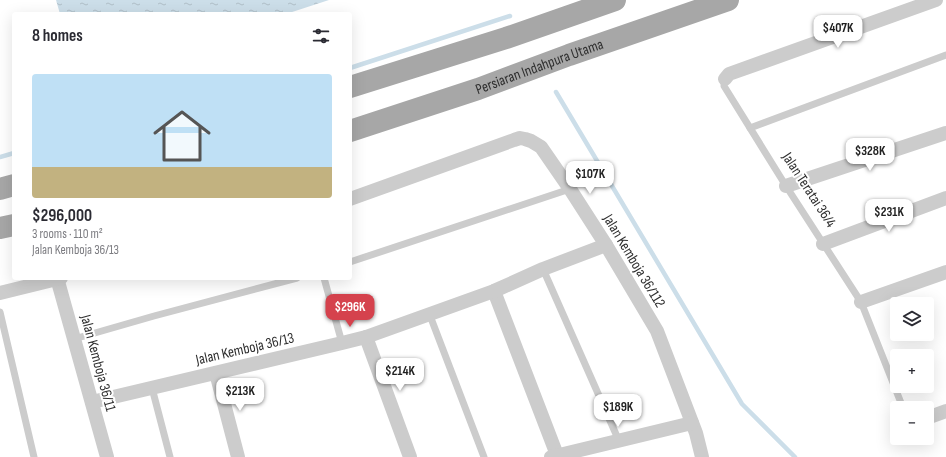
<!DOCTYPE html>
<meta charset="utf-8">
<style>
:root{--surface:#fff;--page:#f2f2f3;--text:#2b2b33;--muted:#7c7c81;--line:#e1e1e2;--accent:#d5424d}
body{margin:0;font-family:"Sofia Sans Condensed",sans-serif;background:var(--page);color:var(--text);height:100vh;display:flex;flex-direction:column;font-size:15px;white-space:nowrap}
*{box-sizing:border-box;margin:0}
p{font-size:13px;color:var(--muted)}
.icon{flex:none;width:22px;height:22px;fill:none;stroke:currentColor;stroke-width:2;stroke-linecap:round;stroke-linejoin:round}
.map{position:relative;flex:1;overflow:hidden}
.details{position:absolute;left:12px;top:12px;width:340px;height:268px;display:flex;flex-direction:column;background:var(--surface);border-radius:4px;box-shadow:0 4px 16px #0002}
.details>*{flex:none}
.controls{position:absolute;left:890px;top:297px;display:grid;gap:8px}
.controls a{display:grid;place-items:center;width:44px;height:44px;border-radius:4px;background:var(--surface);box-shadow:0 4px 16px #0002;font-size:20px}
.price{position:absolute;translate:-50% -34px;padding:0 9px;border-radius:8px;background:#fff;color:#222;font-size:13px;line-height:26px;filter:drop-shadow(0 1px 2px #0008)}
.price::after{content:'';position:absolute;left:50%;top:24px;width:12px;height:9px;margin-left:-6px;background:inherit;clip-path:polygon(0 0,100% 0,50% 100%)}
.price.selected{background:var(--accent);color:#fff}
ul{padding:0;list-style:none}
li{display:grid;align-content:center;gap:8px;height:212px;padding:0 20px}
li+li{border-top:1px solid var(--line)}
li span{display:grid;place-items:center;height:124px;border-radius:4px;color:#555}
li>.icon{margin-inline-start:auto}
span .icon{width:72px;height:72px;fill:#fffc;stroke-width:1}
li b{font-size:17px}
h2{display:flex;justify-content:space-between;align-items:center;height:48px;padding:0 20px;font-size:17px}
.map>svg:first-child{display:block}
.water{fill:url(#water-ripples)}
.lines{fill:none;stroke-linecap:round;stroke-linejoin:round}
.stream{stroke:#ccdee9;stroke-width:4.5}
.service{stroke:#ccc;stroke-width:7}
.minor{stroke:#ccc;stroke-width:14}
.primary{stroke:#a7a7a7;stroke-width:22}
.labels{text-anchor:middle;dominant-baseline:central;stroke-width:4;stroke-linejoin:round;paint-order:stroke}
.street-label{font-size:15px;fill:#2f2f2f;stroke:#fff}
</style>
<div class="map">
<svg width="946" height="457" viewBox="0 0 946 457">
<defs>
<pattern id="water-ripples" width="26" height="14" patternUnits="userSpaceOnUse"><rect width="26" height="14" fill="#ccdee9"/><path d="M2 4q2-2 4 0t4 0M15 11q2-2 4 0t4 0" fill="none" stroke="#b0bfc8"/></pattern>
</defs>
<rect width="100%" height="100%" fill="#fff"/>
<!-- water -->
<path class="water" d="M56 0H329L286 14H60Z"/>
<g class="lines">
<!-- stream -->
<g class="stream">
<path d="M350 68 510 16"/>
<path d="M556 92 742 404 795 457"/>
<path d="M0 157 14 153"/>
</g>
<!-- service -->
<g class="service">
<path d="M725 79 724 86 786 186 861 302 903 408"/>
<path d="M750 128 946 55"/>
<path d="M350 262 570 189"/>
<path d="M543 269 619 441"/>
<path d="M324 278 342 343"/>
<path d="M0 312 34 457"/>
<path d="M429 313 484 457"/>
<path d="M74 339 154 316 297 278"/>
<path d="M152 388 170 457"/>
</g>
<!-- minor -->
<g class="minor">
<path d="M725 79 729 74 936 0"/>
<path d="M786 186 946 133"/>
<path d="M350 199 514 140 520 138 525 139 531 141 541 147 570 189 606 245 657 331 696 433 702 457"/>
<path d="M823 244 946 198"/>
<path d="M57 278 107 457"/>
<path d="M494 291 557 455"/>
<path d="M0 293 61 278"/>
<path d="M861 302 946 272"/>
<path d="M366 337 410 457"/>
<path d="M216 373 238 457"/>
<path d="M92 402 342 343 366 337 494 291 543 269 606 245"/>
<path d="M927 418 946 411"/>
<path d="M551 457 692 423"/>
</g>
<!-- primary -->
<g class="primary">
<path d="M350 87 506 38 615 0"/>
<path id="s1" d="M350 131 478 89 569 55 728 0"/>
<path d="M0 189 14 185"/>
<path d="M0 228 14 225"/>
</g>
</g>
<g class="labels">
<!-- street labels -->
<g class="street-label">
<text stroke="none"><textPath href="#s1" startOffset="200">Persiaran Indahpura Utama</textPath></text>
<text transform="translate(809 190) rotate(57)">Jalan Teratai 36/4</text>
<text transform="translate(634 261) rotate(59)">Jalan Kemboja 36/112</text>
<text transform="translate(245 349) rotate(-13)">Jalan Kemboja 36/13</text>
<text transform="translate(98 363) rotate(75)">Jalan Kemboja 36/11</text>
</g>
</g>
</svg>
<div class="controls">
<a><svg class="icon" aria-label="layers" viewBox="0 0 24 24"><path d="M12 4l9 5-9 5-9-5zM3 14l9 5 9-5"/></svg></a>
<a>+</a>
<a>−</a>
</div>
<b class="price" style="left:838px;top:49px">$407K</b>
<b class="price" style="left:870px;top:172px">$328K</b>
<b class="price" style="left:590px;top:195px">$107K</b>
<b class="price" style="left:889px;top:233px">$231K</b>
<b class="price selected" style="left:350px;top:328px">$296K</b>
<b class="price" style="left:400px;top:392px">$214K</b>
<b class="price" style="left:240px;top:412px">$213K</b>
<b class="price" style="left:618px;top:428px">$189K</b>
<section class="details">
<h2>8 homes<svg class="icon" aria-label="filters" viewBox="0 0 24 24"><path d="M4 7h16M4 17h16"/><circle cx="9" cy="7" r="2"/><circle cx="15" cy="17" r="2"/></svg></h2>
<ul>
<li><span style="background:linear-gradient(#bfe0f5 75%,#c2b280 0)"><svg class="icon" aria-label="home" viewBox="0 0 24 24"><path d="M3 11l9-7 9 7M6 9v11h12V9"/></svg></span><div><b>$296,000</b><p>3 rooms · 110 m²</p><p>Jalan Kemboja 36/13</p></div></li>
</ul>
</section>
</div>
